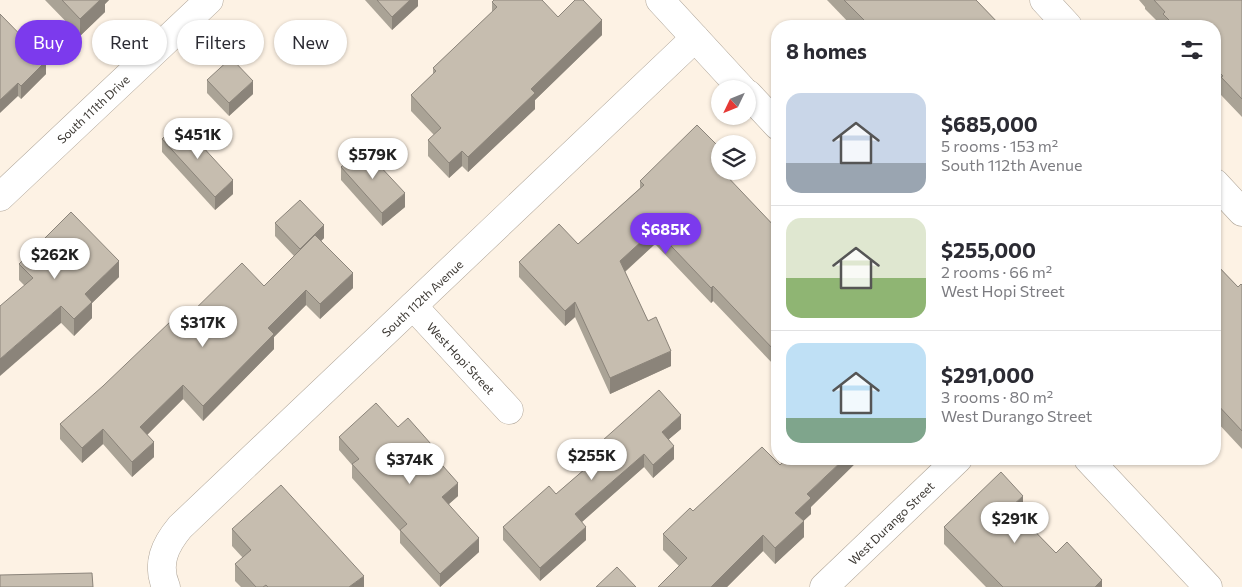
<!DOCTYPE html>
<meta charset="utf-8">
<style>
:root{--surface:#fff;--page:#f7f7f7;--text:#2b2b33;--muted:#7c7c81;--line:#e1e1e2;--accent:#7c3aed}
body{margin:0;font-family:Commissioner,sans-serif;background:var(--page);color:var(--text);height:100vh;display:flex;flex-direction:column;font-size:19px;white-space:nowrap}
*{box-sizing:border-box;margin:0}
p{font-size:16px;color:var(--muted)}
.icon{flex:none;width:28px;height:28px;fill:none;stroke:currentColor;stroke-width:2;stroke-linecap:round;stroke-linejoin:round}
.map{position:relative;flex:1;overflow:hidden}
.side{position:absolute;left:771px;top:20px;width:450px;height:445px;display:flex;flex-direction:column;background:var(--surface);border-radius:20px;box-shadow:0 1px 4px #0004}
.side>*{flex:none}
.guide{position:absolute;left:15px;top:20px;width:475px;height:45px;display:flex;gap:10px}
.needle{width:32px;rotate:227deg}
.tools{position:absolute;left:711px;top:80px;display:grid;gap:10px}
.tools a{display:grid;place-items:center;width:45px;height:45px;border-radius:50%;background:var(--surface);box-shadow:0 1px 4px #0004;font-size:25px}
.price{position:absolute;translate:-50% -42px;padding:0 11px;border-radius:18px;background:#fff;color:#222;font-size:16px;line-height:32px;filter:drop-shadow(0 1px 2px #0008)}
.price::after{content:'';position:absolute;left:50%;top:30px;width:15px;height:11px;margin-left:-8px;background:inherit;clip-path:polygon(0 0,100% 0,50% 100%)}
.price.active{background:var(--accent);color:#fff}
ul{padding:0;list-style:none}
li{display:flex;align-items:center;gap:15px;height:125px;padding:0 15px}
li+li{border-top:1px solid var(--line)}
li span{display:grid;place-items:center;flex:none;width:140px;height:100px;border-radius:15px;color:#555}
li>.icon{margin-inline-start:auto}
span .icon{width:60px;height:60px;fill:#fffc;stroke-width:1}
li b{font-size:21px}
h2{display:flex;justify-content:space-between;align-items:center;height:60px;padding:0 15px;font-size:21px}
.pill{padding:0 18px;border-radius:22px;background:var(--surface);box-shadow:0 1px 4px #0004;font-size:18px;line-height:45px}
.pill.active{background:var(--accent);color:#fff}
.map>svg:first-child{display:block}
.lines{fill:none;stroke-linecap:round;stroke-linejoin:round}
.minor-casing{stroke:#afa598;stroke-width:29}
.minor{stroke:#fff;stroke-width:28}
.wall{fill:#aaa396}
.shaded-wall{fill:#8b847a}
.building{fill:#c6bdaf;stroke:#8b847a}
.labels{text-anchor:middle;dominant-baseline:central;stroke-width:4;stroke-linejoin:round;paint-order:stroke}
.street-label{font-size:12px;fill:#3b3732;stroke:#fff}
</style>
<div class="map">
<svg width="1242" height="587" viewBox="0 0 1242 587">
<rect width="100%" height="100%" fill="#fdf2e4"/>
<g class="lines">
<defs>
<g id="minor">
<path d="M660 0 742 89"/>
<path d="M1044 0 1068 26"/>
<path d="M748 94 778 126"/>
<path d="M1215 183 1242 212"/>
<path d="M0 197 209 0"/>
<path d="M413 306 509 410"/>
<path d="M1088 459 1208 587"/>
<path d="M166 587C156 564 165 545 180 527L695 38"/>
<path d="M824 587 958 459"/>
</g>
</defs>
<!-- minor casing -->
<use href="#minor" class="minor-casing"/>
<!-- minor -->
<use href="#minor" class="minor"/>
</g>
<!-- wall -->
<g class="wall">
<path d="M45 0H109L105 4V12L80 36Z"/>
<path d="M365 0H418V6L392 30Z"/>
<path d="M827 0H976L1001 26H852Z"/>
<path d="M1139 0H1242V117L1221 95V93L1215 86V26H1162L1145 9V7Z"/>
<path d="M492 2 558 17 602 35 535 100V109L468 172 462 166 449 178 428 156V140L434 135 411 111V95L433 74V68L492 12Z"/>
<path d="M0 14 46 74 21 99 18 96Z"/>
<path d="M207 80 253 94 229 116 207 93Z"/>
<path d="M162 139 233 194 215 210 162 152Z"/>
<path d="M341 167 405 207 382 226 341 180Z"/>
<path d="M732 171V176L729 179 778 230V362L774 365 713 301 711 303 655 244 625 272 648 321 671 366 610 394 575 317 565 326 519 277V262L578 244 640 188V181Z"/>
<path d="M275 223 324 238 321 241 353 288 320 319 306 305 274 337V349L203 421 183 399 147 435 154 457 132 477 103 444 82 463 60 439V424L177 327 264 286 294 256 275 236Z"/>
<path d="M1215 263 1238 287 1242 285V449L1215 420Z"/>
<path d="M19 264 119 277 92 303V318L74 336 19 280Z"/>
<path d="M398 427 431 453 458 496 449 504 479 552 440 587 400 543V531L352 478V465L339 450V437Z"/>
<path d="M681 429 669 439 674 459 653 478 644 467 582 522 586 540 540 581 503 540V527L556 494 593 462V449Z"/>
<path d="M811 507V514L803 521 804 537 775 564 763 551 727 587H658L679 566 663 550V534L693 511Z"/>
<path d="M1023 512 1020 516 1056 553 1102 587H986L944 544V527Z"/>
<path d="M232 529 364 587H241L235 581V564L243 558 232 546Z"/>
</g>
<!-- shaded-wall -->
<g class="shaded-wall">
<path d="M100 0H109L105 4V12L80 36V19Z"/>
<path d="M410 0H418V6L392 30V17Z"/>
<path d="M602 20V35L535 100V109L468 172V157L531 89Z"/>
<path d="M46 61V74L21 99V86Z"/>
<path d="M253 81V94L229 116V103Z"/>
<path d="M18 83V96L0 113V100Z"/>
<path d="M462 151V166L449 178V163Z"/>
<path d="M722 171H732V176L722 187Z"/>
<path d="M233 180V194L215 210V197Z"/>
<path d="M405 193V207L382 226V213Z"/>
<path d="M324 225V238L300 262V249Z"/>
<path d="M655 229V244L620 276V261Z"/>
<path d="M119 261V277L92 303V318L74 336V319L85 294Z"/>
<path d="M353 273V288L320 319V304Z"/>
<path d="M713 286V301L711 303V288Z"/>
<path d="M306 290V305L274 337V349L203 421V406L268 328Z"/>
<path d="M575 302V317L565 326V311Z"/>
<path d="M61 306V323L0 376V359Z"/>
<path d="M778 346V362L774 365V350Z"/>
<path d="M671 351V366L610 394V378Z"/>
<path d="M183 385V399L140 442V427Z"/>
<path d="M681 415V429L662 445V432Z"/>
<path d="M103 429V444L82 463V448Z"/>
<path d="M154 442V457L132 477V462Z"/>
<path d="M431 444V458L427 448Z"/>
<path d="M674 446V459L653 478V465Z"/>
<path d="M644 454V467L575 528V514Z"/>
<path d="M844 459H860L811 507V514L795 529V513L807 494Z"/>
<path d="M458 483V496L442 510V497Z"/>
<path d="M1023 496V512L1011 524V507Z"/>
<path d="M804 521V537L775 564V548Z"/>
<path d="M586 527V540L540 581V568Z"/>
<path d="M763 535V551L727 587H711Z"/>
<path d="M479 538V552L440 587V574Z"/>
<path d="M364 576V587H349Z"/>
<path d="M1102 580V587H1095Z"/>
</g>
<!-- building -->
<g class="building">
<path d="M62 0H100L80 19Z"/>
<path d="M377 0H410L392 17Z"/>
<path d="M494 0H542L558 17 575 0H583L602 20 531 89 535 93 468 157 462 151 449 163 428 140 441 128 411 95 436 71 433 68 497 7 492 2Z"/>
<path d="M844 0H976L1001 26H870Z"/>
<path d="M1154 0H1242V99L1221 77 1223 76 1215 68V26H1175L1163 14 1165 12Z"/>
<path d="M0 14 46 61 21 86 18 83 0 100Z"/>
<path d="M231 58 253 81 229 103 207 80Z"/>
<path d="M180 122 233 180 215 197 162 139Z"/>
<path d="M697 125 720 148V171H722L778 230V346L774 350 713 286 711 288 655 229 620 261 648 321 656 317 671 351 610 378 575 302 565 311 519 262 559 224 578 244 644 185 640 181Z"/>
<path d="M362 147 405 193 382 213 341 167Z"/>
<path d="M300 200 324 225 300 249 275 223Z"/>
<path d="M71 212 119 261 85 294 92 302 74 319 61 306 0 359V306L33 278 19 264Z"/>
<path d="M315 235 353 273 320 304 306 290 268 328 274 334 203 406 183 385 140 427 154 442 132 462 103 429 82 448 60 424 103 386 171 321 177 327 242 263 264 286Z"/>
<path d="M1215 263 1238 287 1241 284 1242 285V431L1215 402Z"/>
<path d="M659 390 681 415 662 432 674 446 653 465 644 454 575 514 586 527 540 568 503 527 549 486 556 494 600 456 593 449Z"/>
<path d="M376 403 398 427 408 418 431 444 427 448 458 483 442 497 479 538 440 574 400 530 407 524 352 464 359 459 339 437Z"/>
<path d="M762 447 780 465 786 459H844L807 494 811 498 795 513 804 521 775 548 763 535 711 587H658L687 558 663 534 690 508 693 511Z"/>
<path d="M1001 472 1023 496 1011 507 1056 553 1067 542 1102 580 1095 587H1003L944 527Z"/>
<path d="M281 485 364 576 349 587H268L266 585 263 587H256L235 564 251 550 232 529Z"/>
<path d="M617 567 636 587H596Z"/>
<path d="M92 573 93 587H0V575Z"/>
</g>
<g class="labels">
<!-- street labels -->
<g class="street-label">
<text transform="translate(93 109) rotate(-43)">South 111th Drive</text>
<text transform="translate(422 298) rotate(-43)">South 112th Avenue</text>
<text transform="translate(461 358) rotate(47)">West Hopi Street</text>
<text transform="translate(891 523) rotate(-44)">West Durango Street</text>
</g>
</g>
</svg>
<div class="tools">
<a><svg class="needle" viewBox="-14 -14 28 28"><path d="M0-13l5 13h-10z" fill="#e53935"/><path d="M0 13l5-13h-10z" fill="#7c7c81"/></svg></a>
<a><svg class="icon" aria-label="layers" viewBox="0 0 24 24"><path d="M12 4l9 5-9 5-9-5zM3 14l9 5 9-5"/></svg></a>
</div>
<b class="price" style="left:198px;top:160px">$451K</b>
<b class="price" style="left:373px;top:180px">$579K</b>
<b class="price active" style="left:666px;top:255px">$685K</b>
<b class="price" style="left:55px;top:280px">$262K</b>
<b class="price" style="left:203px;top:348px">$317K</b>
<b class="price" style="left:592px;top:481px">$255K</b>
<b class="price" style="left:410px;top:485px">$374K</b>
<b class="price" style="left:1015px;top:544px">$291K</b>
<div class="guide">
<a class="pill active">Buy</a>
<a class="pill">Rent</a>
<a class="pill">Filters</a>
<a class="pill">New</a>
</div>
<section class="side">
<h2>8 homes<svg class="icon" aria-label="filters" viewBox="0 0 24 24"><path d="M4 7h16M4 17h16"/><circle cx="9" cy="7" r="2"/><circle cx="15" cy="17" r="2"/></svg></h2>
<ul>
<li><span style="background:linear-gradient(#c9d6e8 70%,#9aa5b1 0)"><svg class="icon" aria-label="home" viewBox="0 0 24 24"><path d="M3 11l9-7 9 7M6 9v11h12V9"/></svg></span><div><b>$685,000</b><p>5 rooms · 153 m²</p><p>South 112th Avenue</p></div></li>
<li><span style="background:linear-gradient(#dfe7d0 60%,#8fb573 0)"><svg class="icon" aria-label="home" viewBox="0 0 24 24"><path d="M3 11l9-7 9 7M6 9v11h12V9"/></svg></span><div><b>$255,000</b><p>2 rooms · 66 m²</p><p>West Hopi Street</p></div></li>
<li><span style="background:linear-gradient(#bfe0f5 75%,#7fa58c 0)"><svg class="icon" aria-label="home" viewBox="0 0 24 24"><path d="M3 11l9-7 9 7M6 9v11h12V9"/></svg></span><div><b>$291,000</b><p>3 rooms · 80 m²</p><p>West Durango Street</p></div></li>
</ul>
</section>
</div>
